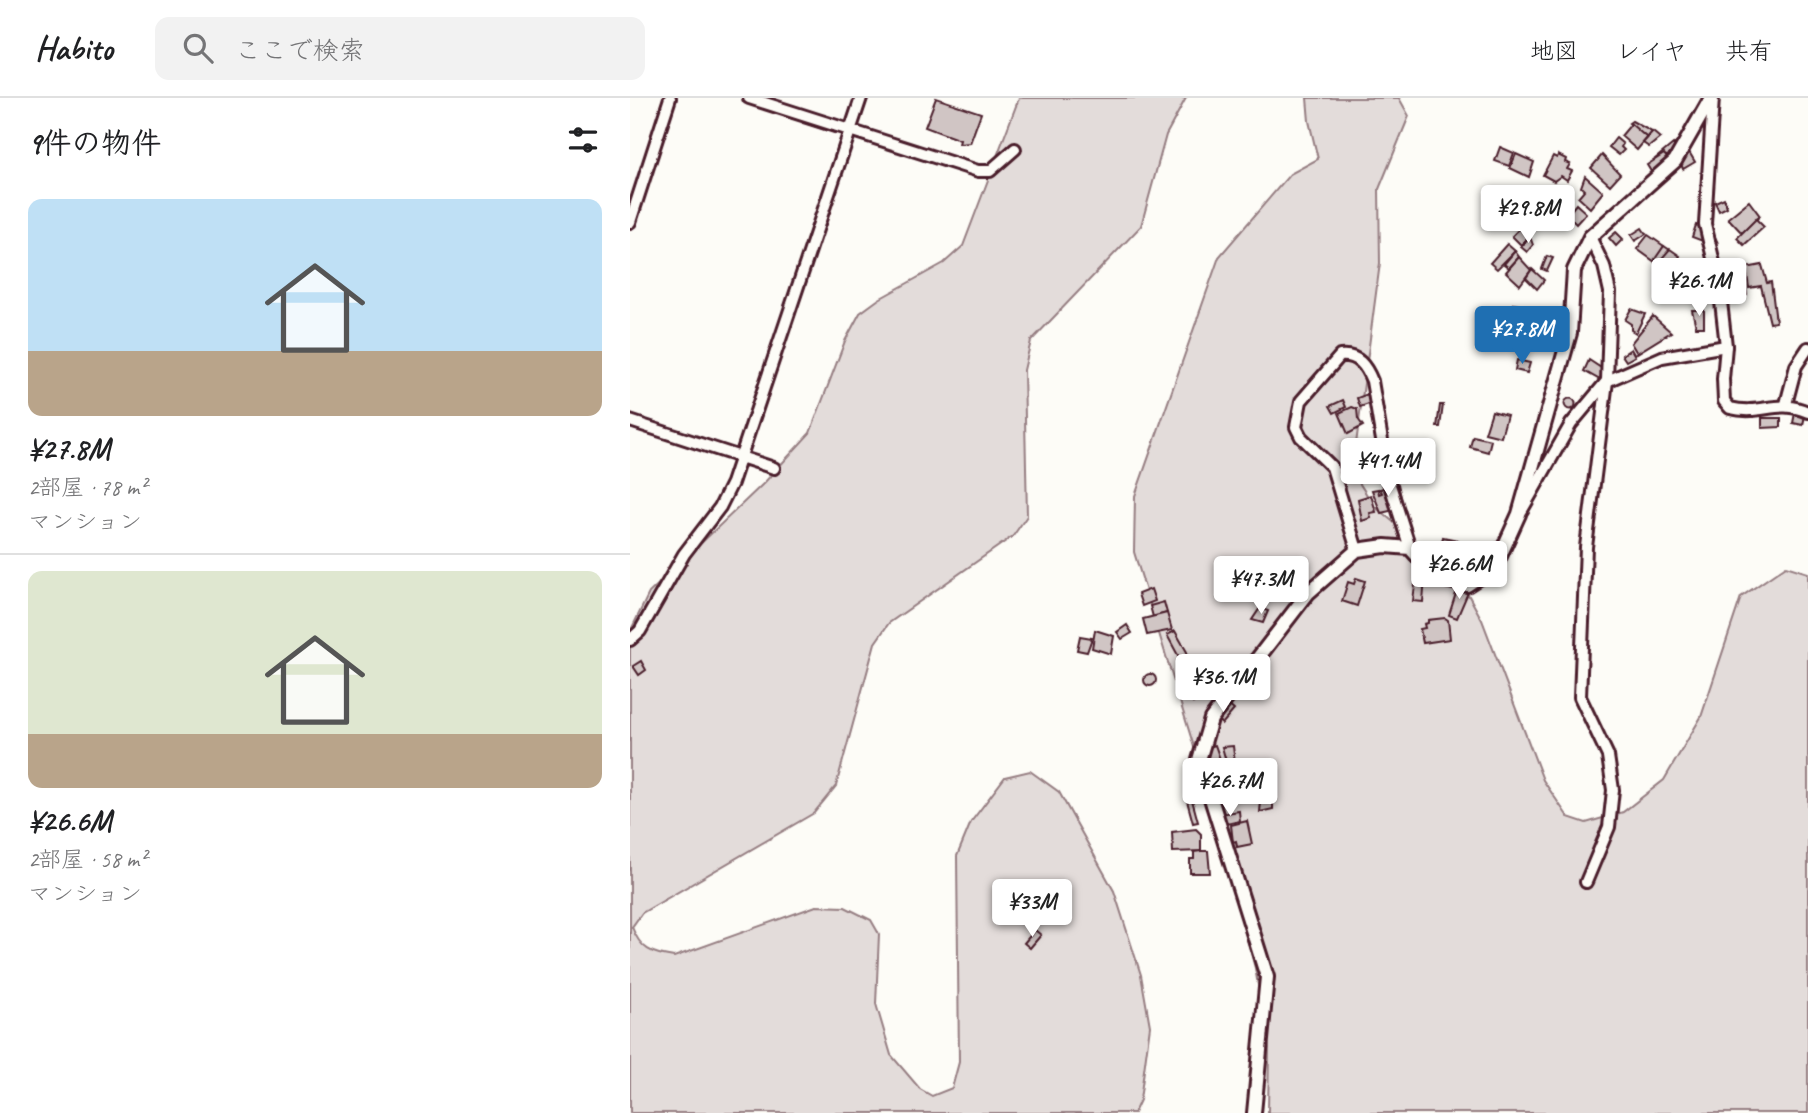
<!DOCTYPE html>
<html lang="ja">
<meta charset="utf-8">
<style>
:root{--surface:#fff;--page:#f2f2f2;--text:#202124;--muted:#757577;--line:#e0e0e0;--accent:#1f6fb2}
body{margin:0;font-family:Caveat,"Klee One",sans-serif;background:var(--page);color:var(--text);height:100vh;display:flex;flex-direction:column;font-size:26px;white-space:nowrap}
*{box-sizing:border-box;margin:0}
p{font-size:23px;color:var(--muted)}
.icon{flex:none;width:38px;height:38px;fill:none;stroke:currentColor;stroke-width:2;stroke-linecap:round;stroke-linejoin:round}
.map{position:relative;flex:1;overflow:hidden}
.side{display:flex;flex-direction:column;background:var(--surface);width:630px}
.side>*{flex:none}
.price{position:absolute;translate:-50% -60px;padding:0 16px;border-radius:7px;background:#fff;color:#222;font-size:23px;line-height:46px;filter:drop-shadow(0 2px 4px #0008)}
.price::after{content:'';position:absolute;left:50%;top:42px;width:21px;height:16px;margin-left:-10px;background:inherit;clip-path:polygon(0 0,100% 0,50% 100%)}
.price.active{background:var(--accent);color:#fff}
ul{padding:0;list-style:none}
li{display:grid;align-content:center;gap:14px;height:371px;padding:0 28px}
li+li{border-top:2px solid var(--line)}
li span{display:grid;place-items:center;height:217px;border-radius:14px;color:#555}
li>.icon{margin-inline-start:auto}
span .icon{width:126px;height:126px;fill:#fffc;stroke-width:1}
li b{font-size:30px}
h2{display:flex;justify-content:space-between;align-items:center;height:84px;padding:0 28px;font-size:30px}
header{display:flex;align-items:center;gap:42px;box-sizing:border-box;height:98px;padding:0 35px;background:var(--surface);border-bottom:2px solid var(--line)}
header strong{font-size:33px}
nav{display:flex;gap:38px;margin-inline-start:auto;font-size:24px}
.search{width:490px;height:63px;background:var(--page);display:flex;align-items:center;gap:18px;box-sizing:border-box;padding:0 24px;border-radius:14px;color:var(--muted);font-size:26px}
main{display:flex;flex:1;min-height:0}
.map>svg:first-child{display:block}
.green{fill:#e3dcda;stroke:#967e82;stroke-width:2}
.building{fill:#d0c5c4;stroke:#4a1f2b;stroke-width:2}
.lines{fill:none;stroke-linecap:round;stroke-linejoin:round}
.minor-casing{stroke:#4a1f2b;stroke-width:16}
.tertiary-casing{stroke:#4a1f2b;stroke-width:18}
.minor{stroke:#fdfcf7;stroke-width:10}
.tertiary{stroke:#fdfcf7;stroke-width:12}
</style>
<header>
<strong>Habito</strong>
<div class="search"><svg class="icon" aria-label="search" viewBox="0 0 24 24"><circle cx="10" cy="10" r="6"/><path d="M15 15l6 6"/></svg>ここで検索</div>
<nav><a>地図</a><a>レイヤ</a><a>共有</a></nav>
</header>
<main>
<section class="side">
<h2>9件の物件<svg class="icon" aria-label="filters" viewBox="0 0 24 24"><path d="M4 7h16M4 17h16"/><circle cx="9" cy="7" r="2"/><circle cx="15" cy="17" r="2"/></svg></h2>
<ul>
<li><span style="background:linear-gradient(#bfe0f5 70%,#b9a48a 0)"><svg class="icon" aria-label="home" viewBox="0 0 24 24"><path d="M3 11l9-7 9 7M6 9v11h12V9"/></svg></span><div><b>¥27.8M</b><p>2部屋 · 78 m²</p><p>マンション</p></div></li>
<li><span style="background:linear-gradient(#dfe7d0 75%,#b9a48a 0)"><svg class="icon" aria-label="home" viewBox="0 0 24 24"><path d="M3 11l9-7 9 7M6 9v11h12V9"/></svg></span><div><b>¥26.6M</b><p>2部屋 · 58 m²</p><p>マンション</p></div></li>
</ul>
</section>
<div class="map">
<svg width="1178" height="1015" viewBox="0 0 1178 1015">
<rect width="100%" height="100%" fill="#fdfcf7"/>
<filter id="ink" filterUnits="userSpaceOnUse"><feTurbulence type="fractalNoise" baseFrequency=".0143" numOctaves="2"/><feDisplacementMap in="SourceGraphic" scale="14" xChannelSelector="R" yChannelSelector="G"/><feConvolveMatrix kernelMatrix="1 2 1 2 8 2 1 2 1" color-interpolation-filters="sRGB"/></filter>
<g filter="url(#ink)">
<!-- green -->
<g class="green">
<path d="M389 0H556L536 37 511 128 401 243 394 272 397 418 383 438 259 525 245 545 206 688 184 715 12 815 2 829C10 851 22 856 44 859L186 808 215 809 241 822 249 836 246 906 261 957 290 991 302 998 322 990 329 964 327 758 341 724 375 679 400 673 429 694 484 793 511 877 520 928 510 1002 504 1015H0V534L19 495 134 385 180 335 215 243 230 215 249 201 314 165 333 148Z"/>
<path d="M677 0H769L779 18 749 91 750 165 724 361 730 386 744 408 827 476 852 522 913 682 938 719 956 725 993 714 1034 682 1071 619 1111 499 1156 468 1178 475V1015H638L639 950 625 870 576 688 504 454 505 398 589 159 660 76 688 61 679 23Z"/>
</g>
<!-- building -->
<g class="building">
<path d="M306 0 351 15 340 45 329 46 330 42 295 29Z"/>
<path d="M174 22 205 33 204 35 173 25Z"/>
<path d="M1002 23 1022 34 1017 40 999 25Z"/>
<path d="M1001 26 1017 40 1007 52 991 38Z"/>
<path d="M1023 34 1030 40 1019 49 1013 45Z"/>
<path d="M986 40 993 46 991 49 994 52 989 57 979 49Z"/>
<path d="M1052 42 1065 64 1053 71 1043 47Z"/>
<path d="M1043 46 1047 54 1026 62 1025 61Z"/>
<path d="M870 49 884 55 879 68 865 63Z"/>
<path d="M886 56 904 64 899 79 880 70Z"/>
<path d="M1034 56 1043 67 1025 80 1017 67Z"/>
<path d="M928 57 936 61 935 64 940 66 937 71 942 73 937 82 931 78 924 83 913 77 923 58 927 60Z"/>
<path d="M972 57 990 76 980 87 961 70Z"/>
<path d="M955 78 973 94 960 110 948 99 954 92 951 89Z"/>
<path d="M1094 100 1097 109 1089 113 1085 104Z"/>
<path d="M1119 103 1130 118 1112 135 1098 120Z"/>
<path d="M946 106 956 115 946 126 937 117Z"/>
<path d="M1126 121 1134 129 1114 147 1107 140Z"/>
<path d="M1066 127 1082 132 1087 143 1080 140 1078 145 1062 139Z"/>
<path d="M890 130 899 138 891 147 882 138Z"/>
<path d="M1012 130 1016 136 1005 143 1001 137Z"/>
<path d="M986 134 993 141 986 148 979 140Z"/>
<path d="M1018 137 1034 148 1025 164 1007 151Z"/>
<path d="M900 139 903 147 897 154 891 149Z"/>
<path d="M877 146 885 153 867 171 860 165Z"/>
<path d="M1034 148 1040 152 1030 165 1025 161Z"/>
<path d="M1040 151 1050 158 1039 176 1026 167Z"/>
<path d="M885 153 889 159 879 170 874 166Z"/>
<path d="M917 158 923 160 917 173 912 171Z"/>
<path d="M889 159 901 172 890 187 876 174Z"/>
<path d="M1086 165 1096 183 1092 185 1095 195 1073 201 1067 173 1070 168Z"/>
<path d="M1132 167 1137 185 1141 184 1146 224 1140 225 1131 188 1119 190 1116 170Z"/>
<path d="M1114 170 1117 197 1107 198 1105 171Z"/>
<path d="M902 171 914 182 907 191 896 180Z"/>
<path d="M883 206 902 209 901 217 882 214Z"/>
<path d="M1001 211 1015 216 1006 235 1001 232V226L995 222Z"/>
<path d="M1062 212H1074V229H1066Z"/>
<path d="M1023 218 1041 234 1007 255 1001 245Z"/>
<path d="M1001 251 1005 258 996 263 992 257Z"/>
<path d="M887 262 900 265 897 275 885 272Z"/>
<path d="M959 262 974 272 970 282 954 273Z"/>
<path d="M746 293 745 304 730 309 727 300Z"/>
<circle cx="940" cy="306" r="5.5"/>
<path d="M713 302 716 309 704 315 700 308Z"/>
<path d="M810 307H813L810 329H807Z"/>
<path d="M722 309 727 311 728 321 733 328 718 336 709 315Z"/>
<path d="M862 313 877 317 871 339 855 335Z"/>
<path d="M1165 315 1175 317 1173 327 1163 325Z"/>
<path d="M1132 320H1151V329L1132 330Z"/>
<path d="M843 338 861 342 858 354 840 349Z"/>
<path d="M738 346 742 347 745 357 751 355 757 375 740 376 732 362H726L722 350Z"/>
<path d="M768 386 772 404 762 407 760 413 751 415 742 392 748 391 749 396 752 395 750 391Z"/>
<path d="M741 397 746 414 740 415 741 420 732 423 728 401Z"/>
<path d="M813 439 828 442 827 451 811 448Z"/>
<path d="M786 479H795L793 504 783 503Z"/>
<path d="M726 480 735 483 727 508 712 503 718 484 724 486Z"/>
<path d="M829 486 839 492 827 520 819 517Z"/>
<path d="M521 491 525 503 512 508 508 496Z"/>
<path d="M534 504 537 515 523 519 520 508Z"/>
<path d="M630 510 638 513 633 525 622 522Z"/>
<path d="M537 515 542 532 517 537 513 521Z"/>
<path d="M815 520 818 522 820 541 793 545 790 531 795 530 794 526 798 525V522Z"/>
<path d="M497 527 502 535 492 541 487 534Z"/>
<path d="M465 532 484 538 481 556 462 550Z"/>
<path d="M545 533 557 554V558L550 561 537 537Z"/>
<path d="M450 538 462 540 457 554 447 552Z"/>
<path d="M563 559 580 576 562 589 554 578 551 581 547 576 550 574 548 571Z"/>
<path d="M11 563 16 572 9 577 3 568Z"/>
<circle cx="520" cy="582" r="6"/>
<path d="M576 580 583 589 563 605 556 596Z"/>
<path d="M597 606 604 612 592 626 581 617Z"/>
<path d="M585 647 592 667 573 674 574 651Z"/>
<path d="M603 648 605 666 597 667 592 649Z"/>
<path d="M584 669H594L600 690 582 697 577 672Z"/>
<path d="M561 698 568 724 563 725 556 699Z"/>
<path d="M631 703 643 705V711L630 714Z"/>
<path d="M609 713 610 723 592 727 590 716Z"/>
<path d="M617 723 622 746 607 749 606 743 603 744 601 727Z"/>
<path d="M566 731 571 736V753L543 754 542 734Z"/>
<path d="M571 753H578L580 775H560V761H564V754Z"/>
<path d="M405 832 411 837 400 850 394 845Z"/>
</g>
<g class="lines">
<defs>
<g id="minor">
<path d="M119 0 348 73H360L385 51"/>
<path d="M1083 0 1075 126 1089 186 1096 248 1093 281 1094 303 1100 310C1133 318 1146 300 1178 314"/>
<path d="M0 124 40 0"/>
<path d="M1156 306 1166 268 1178 250"/>
<path d="M0 323 144 370"/>
<path d="M892 412 941 326 977 283 1032 259 1096 248"/>
<path d="M727 452 702 369 671 339 666 329 671 303 710 258C728 256 736 268 742 283L759 384 780 450"/>
<path d="M0 542 10 533 54 456 90 409 102 385 231 0"/>
<path d="M956 784 979 729 983 692 978 658 950 599 956 449 977 283 980 194 974 168 960 139"/>
</g>
<path id="tertiary" d="M624 1015 637 879 569 662 581 621 678 495 727 452 755 448 780 450 807 480 837 487 865 469 889 416 940 235 944 172 960 139 1045 63 1081 0"/>
</defs>
<!-- minor casing -->
<use href="#minor" class="minor-casing"/>
<!-- tertiary casing -->
<use href="#tertiary" class="tertiary-casing"/>
<!-- minor -->
<use href="#minor" class="minor"/>
<!-- tertiary -->
<use href="#tertiary" class="tertiary"/>
</g>
</g>
</svg>
<b class="price" style="left:898px;top:147px">¥29.8M</b>
<b class="price" style="left:1069px;top:220px">¥26.1M</b>
<b class="price active" style="left:892px;top:268px">¥27.8M</b>
<b class="price" style="left:758px;top:400px">¥41.4M</b>
<b class="price" style="left:829px;top:503px">¥26.6M</b>
<b class="price" style="left:631px;top:518px">¥47.3M</b>
<b class="price" style="left:593px;top:616px">¥36.1M</b>
<b class="price" style="left:600px;top:720px">¥26.7M</b>
<b class="price" style="left:402px;top:841px">¥33M</b>
</div>
</main>
